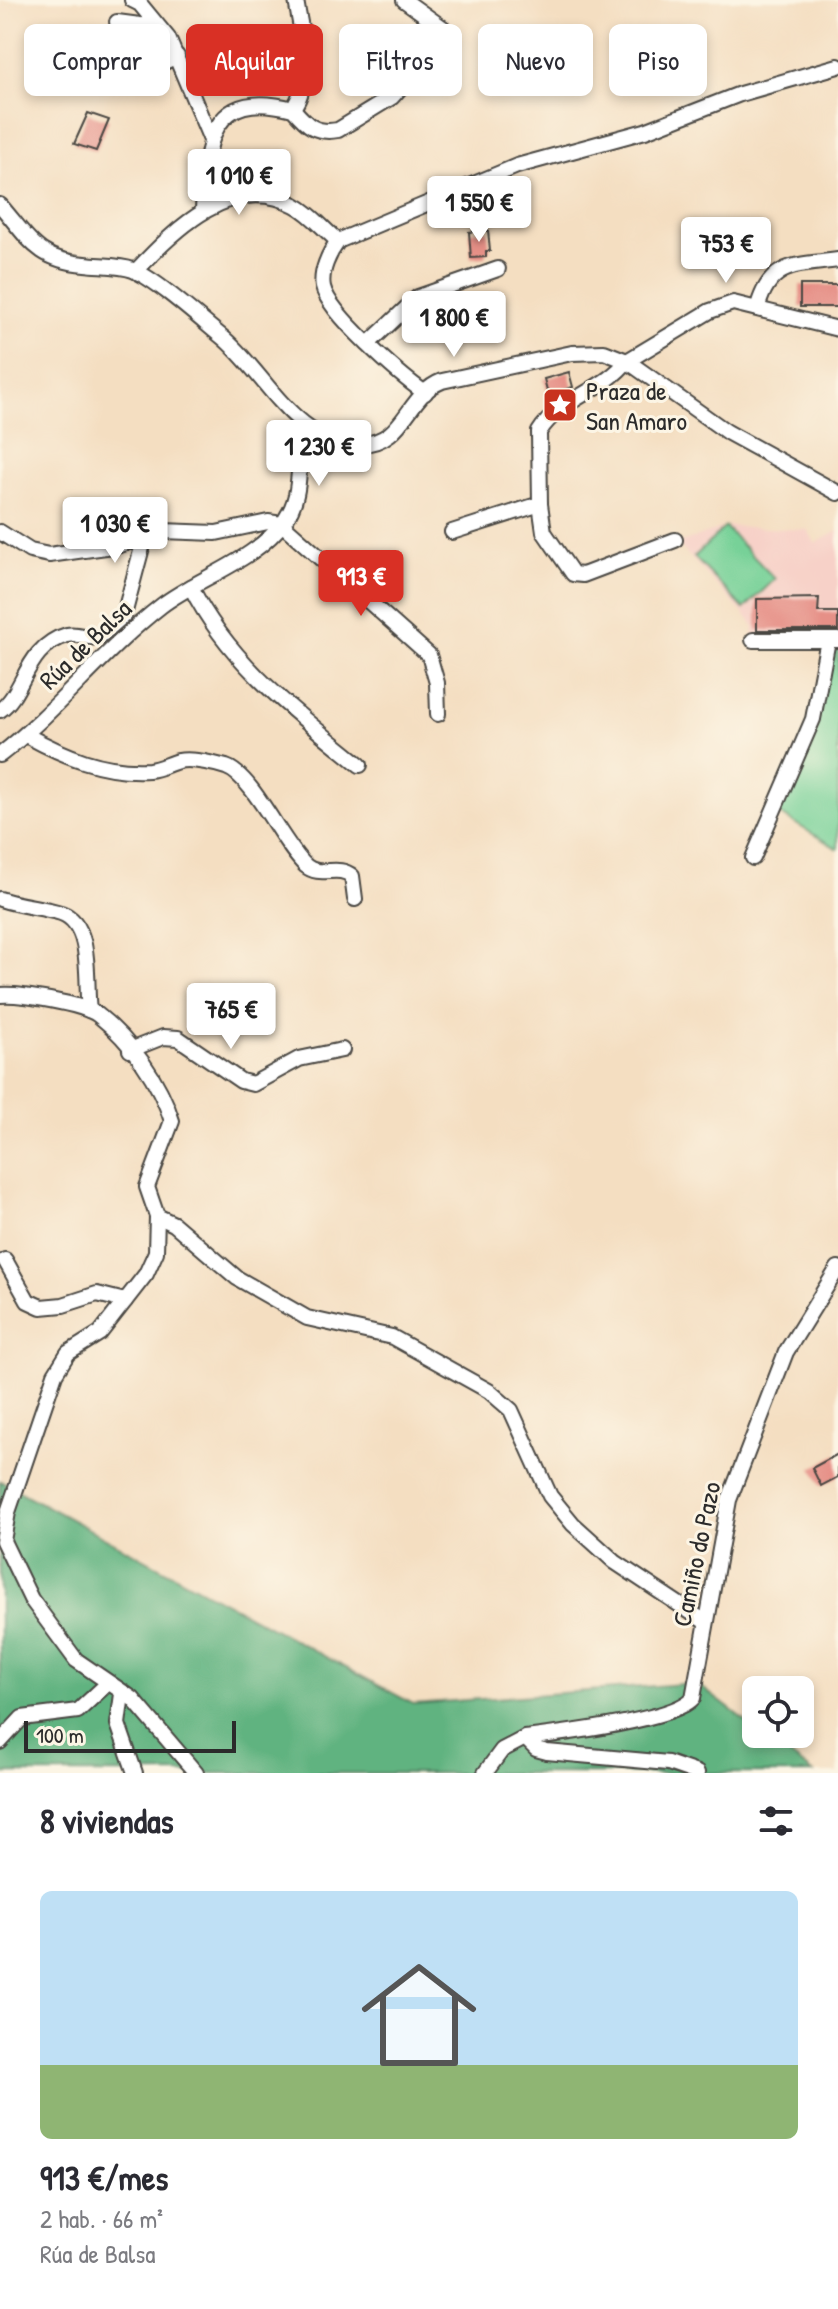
<!DOCTYPE html>
<html lang="es">
<meta charset="utf-8">
<style>
:root{--surface:#fff;--page:#f2f2f3;--text:#2b2b33;--muted:#7c7c81;--line:#e1e1e2;--accent:#d93025}
body{margin:0;font-family:"Patrick Hand",sans-serif;background:var(--page);color:var(--text);height:100vh;display:flex;flex-direction:column;font-size:30px;white-space:nowrap}
*{box-sizing:border-box;margin:0}
p{font-size:26px;color:var(--muted)}
.icon{flex:none;width:44px;height:44px;fill:none;stroke:currentColor;stroke-width:2;stroke-linecap:round;stroke-linejoin:round}
.map{position:relative;height:1773px;overflow:hidden}
.drawer{display:flex;flex-direction:column;background:var(--surface);flex:1}
.drawer>*{flex:none}
.banner{position:absolute;left:24px;top:24px;width:790px;height:72px;display:flex;gap:16px}
.fabs{position:absolute;left:742px;top:1676px;display:grid;gap:16px}
.fabs a{display:grid;place-items:center;width:72px;height:72px;border-radius:12px;background:var(--surface);box-shadow:0 4px 12px #0003;font-size:40px}
.scale{position:absolute;left:24px;bottom:20px;width:212px;box-sizing:border-box;padding-left:8px;border:4px solid #2b2b2b;border-top:0;font-size:22px;line-height:28px;white-space:nowrap;color:#2b2b2b;-webkit-text-stroke:6px #fcf5e5;paint-order:stroke}
.price{position:absolute;translate:-50% -68px;padding:0 18px;border-radius:8px;background:#fff;color:#222;font-size:26px;line-height:52px;filter:drop-shadow(0 2px 4px #0008)}
.price::after{content:'';position:absolute;left:50%;top:48px;width:24px;height:18px;margin-left:-12px;background:inherit;clip-path:polygon(0 0,100% 0,50% 100%)}
.price.active{background:var(--accent);color:#fff}
ul{padding:0;list-style:none}
li{display:grid;align-content:center;gap:16px;height:424px;padding:0 40px}
li+li{border-top:2px solid var(--line)}
li span{display:grid;place-items:center;height:248px;border-radius:12px;color:#555}
li>.icon{margin-inline-start:auto}
span .icon{width:144px;height:144px;fill:#fffc;stroke-width:1}
li b{font-size:34px}
h2{display:flex;justify-content:space-between;align-items:center;height:96px;padding:0 40px;font-size:34px}
.pill{padding:0 28px;border-radius:12px;background:var(--surface);box-shadow:0 4px 12px #0003;font-size:28px;line-height:72px}
.pill.active{background:var(--accent);color:#fff}
.map>svg:first-child{display:block}
.built{fill:#f7d1c8}
.green{fill:#77d198;stroke:#517e62;stroke-width:2}
.forest{fill:#61b380;stroke:#466f56;stroke-width:2}
.building{fill:#e69087}
.lines{fill:none;stroke-linecap:round;stroke-linejoin:round}
.minor-casing{stroke:#494642;stroke-width:18}
.minor{stroke:#fff;stroke-width:14}
.labels{text-anchor:middle;dominant-baseline:central;stroke-width:6;stroke-linejoin:round;paint-order:stroke}
.poi-label{font-size:26px;fill:#2b2b2b;stroke:#fcf5e5;text-anchor:start}
.street-label{font-size:26px;fill:#2b2b2b;stroke:#fcf5e5}
</style>
<div class="map">
<svg width="838" height="1773" viewBox="0 0 838 1773">
<rect width="100%" height="100%" fill="#fcf5e5"/>
<filter id="ink" filterUnits="userSpaceOnUse"><feTurbulence type="fractalNoise" baseFrequency=".0125" numOctaves="2"/><feDisplacementMap in="SourceGraphic" scale="16" xChannelSelector="R" yChannelSelector="G"/><feConvolveMatrix kernelMatrix="1 2 1 2 8 2 1 2 1" color-interpolation-filters="sRGB"/></filter>
<filter id="wash" filterUnits="userSpaceOnUse"><feTurbulence type="fractalNoise" baseFrequency=".006" numOctaves="4" result="noise"/><feDisplacementMap in="SourceGraphic" scale="32" xChannelSelector="R" yChannelSelector="G"/><feGaussianBlur stdDeviation="1.8" result="paint"/><feColorMatrix in="noise" values="0 0 0 0 0 0 0 0 0 0 0 0 0 0 0 0 0 1.4 0 .05"/><feComposite in="paint" operator="in"/></filter>
<g filter="url(#wash)">
<rect width="100%" height="100%" fill="#f4dec1"/>
<!-- built -->
<path class="built" d="M727 526 808 530 815 543 838 531V636L753 637 754 625 678 544Z"/>
<!-- green -->
<g class="green">
<path d="M725 527 775 579 744 609 694 557Z"/>
<path d="M833 648H838V849L778 813Z"/>
</g>
<!-- forest -->
<path class="forest" d="M0 1481 413 1704 696 1683 756 1729V1734H762L813 1773H0Z"/>
<g id="blocks">
<!-- building -->
<g class="building">
<path d="M88 113 109 120 96 151 74 144Z"/>
<path d="M488 230 490 251H486V257L471 258 469 232Z"/>
<rect x="800" y="285" width="38" height="22"/>
<path d="M569 372 573 387 548 394 544 379Z"/>
<path d="M819 598 818 612H838V630H757V599Z"/>
<path d="M838 1454V1477L821 1486 812 1468Z"/>
</g>
</g>
</g>
<g filter="url(#ink)">
<use href="#blocks" fill-opacity="0" stroke="#494642" stroke-width="2"/>
<g class="lines">
<defs>
<g id="minor">
<path d="M132 0 140 4 168 38 211 140"/>
<path d="M117 22 155 27"/>
<path d="M135 76 177 56"/>
<path d="M293 109C315 74 302 39 296 0"/>
<path d="M0 205C29 238 36 260 85 264 100 266 119 265 133 270 157 280 199 318 221 336 266 372 293 444 360 444 405 444 406 395 442 381L572 353 604 352 627 361 727 432 838 493"/>
<path d="M203 210C206 144 209 87 293 109 307 125 315 134 338 130L392 97 434 50 449 39 443 28 404 0"/>
<path d="M136 271C175 229 233 172 295 205 312 214 323 229 338 241"/>
<path d="M758 306C771 261 797 266 838 260"/>
<path d="M368 344 418 297 498 269"/>
<path d="M425 393C401 376 329 314 323 287 320 272 329 253 338 241L517 166 645 131 740 94 838 66"/>
<path d="M282 524 429 655 437 683 438 714"/>
<path d="M0 532 30 551 49 555 120 545 162 531 216 533 268 522 282 524"/>
<path d="M452 532 540 504"/>
<path d="M675 540 583 575 573 574 544 532 540 504 539 432C560 398 604 391 627 361L710 311 733 303 838 329"/>
<path d="M191 587C229 663 295 712 360 765"/>
<path d="M753 640H838"/>
<path d="M0 710C25 693 25 647 67 635 78 632 88 640 99 637L124 615 144 540"/>
<path d="M26 735C64 756 104 773 149 770 160 769 167 764 178 761 192 758 212 763 226 767 253 776 282 844 306 866 320 878 338 864 352 876L355 899"/>
<path d="M0 755C58 710 103 651 161 606 199 577 256 561 285 520 307 488 292 458 309 428"/>
<path d="M753 858 813 719 828 640"/>
<path d="M0 899C20 906 41 907 61 913 94 924 85 984 89 1010"/>
<path d="M0 995C18 993 84 1004 98 1015 131 1041 160 1082 172 1121L147 1187 157 1216 156 1252 146 1274 100 1333 68 1353 55 1374 8 1512 3 1541 31 1599 76 1660 133 1699 196 1773"/>
<path d="M130 1050 163 1037 178 1038 241 1081 253 1084 299 1059 342 1050"/>
<path d="M157 1216 174 1224 237 1278 307 1318 392 1337 489 1391 511 1410 550 1496 573 1524 615 1562 704 1621"/>
<path d="M5 1260 28 1301 41 1307 63 1305 97 1294 125 1301"/>
<path d="M122 1694 118 1724 135 1773"/>
<path d="M525 1738C558 1734 675 1720 693 1698L729 1500 786 1352 838 1268"/>
<path d="M0 1742 22 1718 78 1711 107 1684"/>
<path d="M485 1773 502 1750 525 1738 536 1749 547 1752 668 1763 697 1773"/>
</g>
</defs>
<!-- minor casing -->
<use href="#minor" class="minor-casing"/>
<!-- minor -->
<use href="#minor" class="minor"/>
</g>
</g>
<!-- icons -->
<defs>
<symbol id="sight-square" viewBox="-11 -11 22 22"><rect x="-9" y="-9" width="18" height="18" rx="4" fill="#c8321e" stroke="#fcf5e5"/><path d="M0-6L1.8-2.2L6-1.7L2.9 1.2L3.7 5.4L0 3.3L-3.7 5.4L-2.9 1.2L-6-1.7L-1.8-2.2Z" fill="#fff"/></symbol>
</defs>
<g fill-rule="evenodd">
<use href="#sight-square" x="540" y="385" width="40" height="40"/>
</g>
<g class="labels">
<!-- poi labels -->
<g class="poi-label">
<text x="586" y="390">Praza de<tspan x="586" dy="30">San Amaro</tspan></text>
</g>
<!-- street labels -->
<g class="street-label">
<text transform="translate(85 644) rotate(-44)">Rúa de Balsa</text>
<text transform="translate(696 1554) rotate(-78)">Camiño do Pazo</text>
</g>
</g>
</svg>
<div class="fabs">
<a><svg class="icon" aria-label="locate" viewBox="0 0 24 24"><circle cx="12" cy="12" r="6"/><path d="M12 2v4M12 18v4M2 12h4M18 12h4"/></svg></a>
</div>
<div class="scale">100 m</div>
<b class="price" style="left:239px;top:217px">1 010 €</b>
<b class="price" style="left:479px;top:244px">1 550 €</b>
<b class="price" style="left:726px;top:285px">753 €</b>
<b class="price" style="left:454px;top:359px">1 800 €</b>
<b class="price" style="left:319px;top:488px">1 230 €</b>
<b class="price" style="left:115px;top:565px">1 030 €</b>
<b class="price active" style="left:361px;top:618px">913 €</b>
<b class="price" style="left:231px;top:1051px">765 €</b>
<div class="banner">
<a class="pill">Comprar</a>
<a class="pill active">Alquilar</a>
<a class="pill">Filtros</a>
<a class="pill">Nuevo</a>
<a class="pill">Piso</a>
</div>
</div>
<section class="drawer">
<h2>8 viviendas<svg class="icon" aria-label="filters" viewBox="0 0 24 24"><path d="M4 7h16M4 17h16"/><circle cx="9" cy="7" r="2"/><circle cx="15" cy="17" r="2"/></svg></h2>
<ul>
<li><span style="background:linear-gradient(#bfe0f5 70%,#8fb573 0)"><svg class="icon" aria-label="home" viewBox="0 0 24 24"><path d="M3 11l9-7 9 7M6 9v11h12V9"/></svg></span><div><b>913 €/mes</b><p>2 hab. · 66 m²</p><p>Rúa de Balsa</p></div></li>
</ul>
</section>
